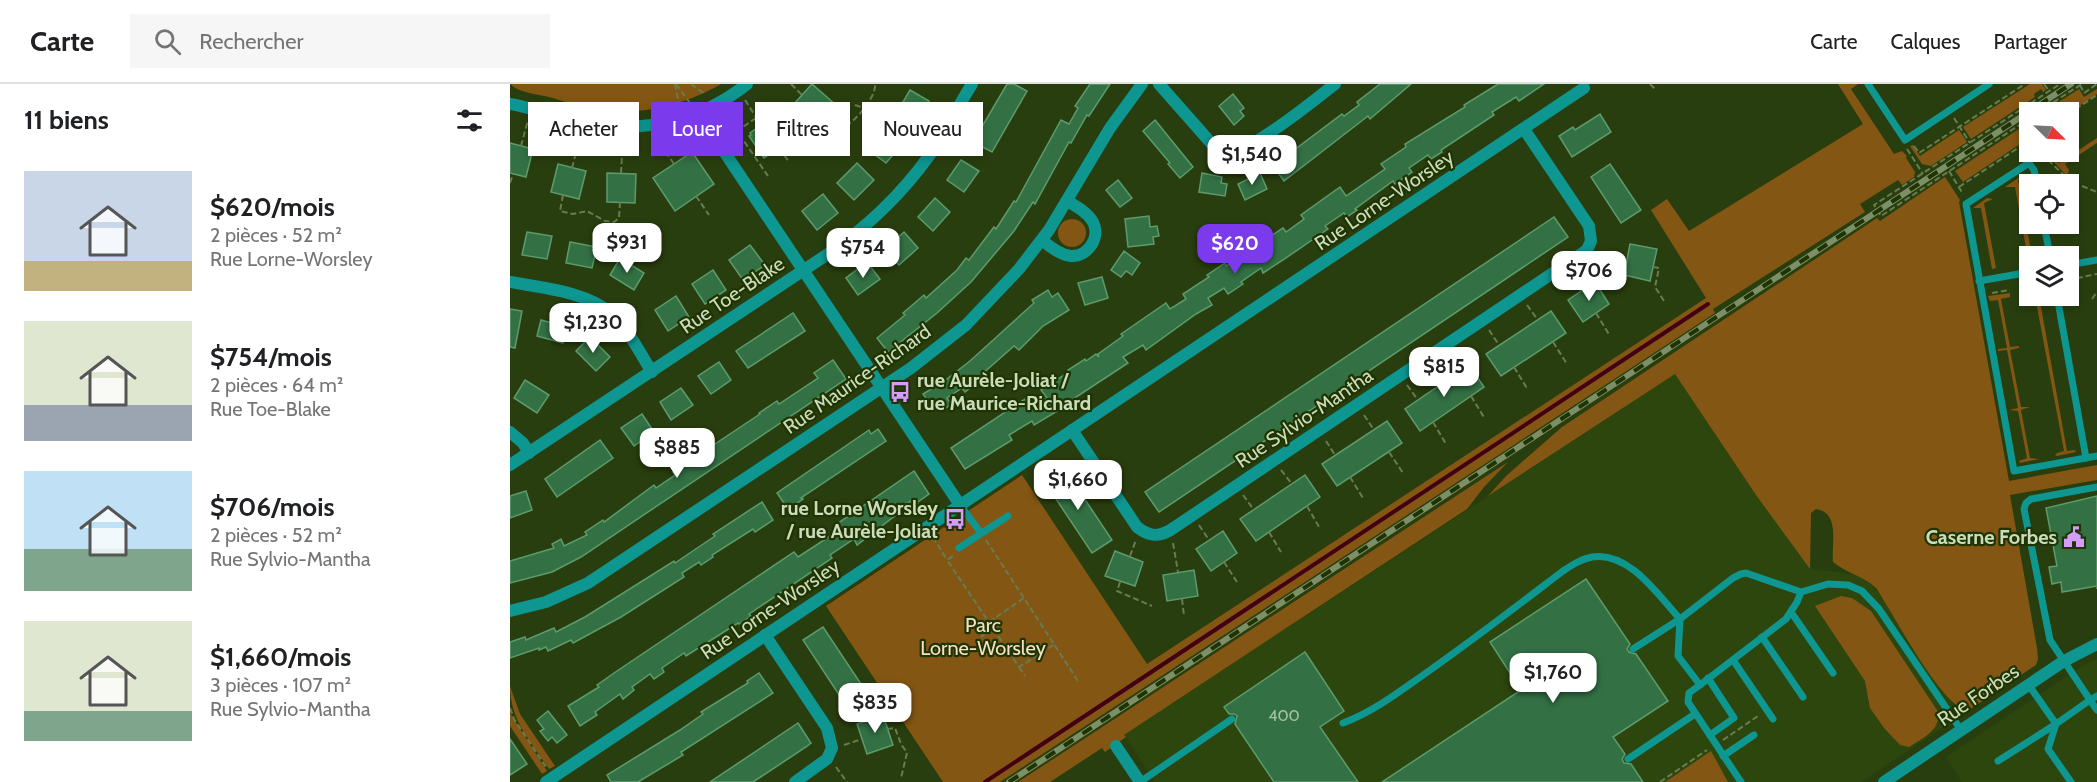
<!DOCTYPE html>
<html lang="fr">
<meta charset="utf-8">
<style>
:root{--surface:#fff;--page:#f6f6f6;--text:#202124;--muted:#757577;--line:#e0e0e0;--accent:#7c3aed}
body{margin:0;font-family:Cabin,sans-serif;background:var(--page);color:var(--text);height:100vh;display:flex;flex-direction:column;font-size:22px;white-space:nowrap}
*{box-sizing:border-box;margin:0}
p{font-size:20px;color:var(--muted)}
.icon{flex:none;width:33px;height:33px;fill:none;stroke:currentColor;stroke-width:2;stroke-linecap:round;stroke-linejoin:round}
.map{position:relative;flex:1;overflow:hidden}
.panel{display:flex;flex-direction:column;background:var(--surface);width:510px}
.panel>*{flex:none}
.top-card{position:absolute;left:18px;top:18px;width:570px;height:54px;display:flex;gap:12px}
.needle{width:39px;rotate:114deg}
.tools{position:absolute;left:1509px;top:18px;display:grid;gap:12px}
.tools a{display:grid;place-items:center;width:60px;height:60px;border-radius:0px;background:var(--surface);box-shadow:0 3px 9px #0003;font-size:30px}
.price{position:absolute;translate:-50% -51px;padding:0 14px;border-radius:12px;background:#fff;color:#222;font-size:20px;line-height:39px;filter:drop-shadow(0 2px 3px #0008)}
.price::after{content:'';position:absolute;left:50%;top:36px;width:18px;height:14px;margin-left:-9px;background:inherit;clip-path:polygon(0 0,100% 0,50% 100%)}
.price.on{background:var(--accent);color:#fff}
ul{padding:0;list-style:none}
li{display:flex;align-items:center;gap:18px;height:150px;padding:0 24px}
li span{display:grid;place-items:center;flex:none;width:168px;height:120px;border-radius:0px;color:#555}
li>.icon{margin-inline-start:auto}
span .icon{width:72px;height:72px;fill:#fffc;stroke-width:1}
li b{font-size:26px}
h2{display:flex;justify-content:space-between;align-items:center;height:72px;padding:0 24px;font-size:26px}
.chip{padding:0 21px;border-radius:0px;background:var(--surface);box-shadow:0 3px 9px #0003;font-size:21px;line-height:54px}
.chip.on{background:var(--accent);color:#fff}
header{display:flex;align-items:center;gap:36px;box-sizing:border-box;height:84px;padding:0 30px;background:var(--surface);border-bottom:2px solid var(--line)}
header strong{font-size:28px}
nav{display:flex;gap:33px;margin-inline-start:auto;font-size:21px}
.search{width:420px;height:54px;background:var(--page);display:flex;align-items:center;gap:15px;box-sizing:border-box;padding:0 21px;border-radius:0px;color:var(--muted);font-size:22px}
main{display:flex;flex:1;min-height:0}
.map>svg:first-child{display:block}
.built{fill:#2d460e}
.green{fill:#845613}
.lines{fill:none;stroke-linecap:round;stroke-linejoin:round}
.stream{stroke:#430014;stroke-width:4}
.building{fill:#337144;stroke:#5d9b6c;stroke-width:1.5}
.path{stroke:#687c52;stroke-width:2;stroke-dasharray:6 3;stroke-linecap:butt}
.lane{stroke:#0e9691;stroke-width:7}
.street{stroke:#0e9691;stroke-width:12}
.rail-casing{stroke:#7c8f66;stroke-width:6}
.rail{stroke:#1f3402;stroke-width:4;stroke-dasharray:11;stroke-linecap:butt}
.labels{text-anchor:middle;dominant-baseline:central;stroke-width:4.5;stroke-linejoin:round;paint-order:stroke}
.number-label{font-size:16px;fill:#a5c19d}
.street-label{font-size:20px;fill:#cbdcbb;stroke:#1f3402}
.poi-label{font-size:20px;font-weight:bold;fill:#cbdcbb;stroke:#1f3402;text-anchor:end}
.park-label{font-size:20px;fill:#f5e0c8;stroke:#1f3402}
</style>
<header>
<strong>Carte</strong>
<div class="search"><svg class="icon" aria-label="search" viewBox="0 0 24 24"><circle cx="10" cy="10" r="6"/><path d="M15 15l6 6"/></svg>Rechercher</div>
<nav><a>Carte</a><a>Calques</a><a>Partager</a></nav>
</header>
<main>
<section class="panel">
<h2>11 biens<svg class="icon" aria-label="filters" viewBox="0 0 24 24"><path d="M4 7h16M4 17h16"/><circle cx="9" cy="7" r="2"/><circle cx="15" cy="17" r="2"/></svg></h2>
<ul>
<li><span style="background:linear-gradient(#c9d6e8 75%,#c2b280 0)"><svg class="icon" aria-label="home" viewBox="0 0 24 24"><path d="M3 11l9-7 9 7M6 9v11h12V9"/></svg></span><div><b>$620/mois</b><p>2 pièces · 52 m²</p><p>Rue Lorne-Worsley</p></div></li>
<li><span style="background:linear-gradient(#dfe7d0 70%,#9aa5b1 0)"><svg class="icon" aria-label="home" viewBox="0 0 24 24"><path d="M3 11l9-7 9 7M6 9v11h12V9"/></svg></span><div><b>$754/mois</b><p>2 pièces · 64 m²</p><p>Rue Toe-Blake</p></div></li>
<li><span style="background:linear-gradient(#bfe0f5 65%,#7fa58c 0)"><svg class="icon" aria-label="home" viewBox="0 0 24 24"><path d="M3 11l9-7 9 7M6 9v11h12V9"/></svg></span><div><b>$706/mois</b><p>2 pièces · 52 m²</p><p>Rue Sylvio-Mantha</p></div></li>
<li><span style="background:linear-gradient(#dfe7d0 75%,#7fa58c 0)"><svg class="icon" aria-label="home" viewBox="0 0 24 24"><path d="M3 11l9-7 9 7M6 9v11h12V9"/></svg></span><div><b>$1,660/mois</b><p>3 pièces · 107 m²</p><p>Rue Sylvio-Mantha</p></div></li>
</ul>
</section>
<div class="map">
<svg width="1587" height="698" viewBox="0 0 1587 698">
<rect width="100%" height="100%" fill="#293e0e"/>
<!-- built -->
<g class="built">
<path d="M1165 290 1246 411 1300 485 1342 490 1358 496 1375 517 1429 604 1447 624 1456 627 1459 626 1351 698H645L614 651Z"/>
<path d="M1587 575V698H1452L1436 673 1571 583Z"/>
</g>
<!-- green -->
<g class="green">
<path d="M0 0H211C175 21 131 32 89 26 73 23 56 18 39 13 27 10 9 9 0 0Z"/>
<path d="M1328 0H1348L1341 5 1384 70 1392 67 1397 72 1396 74 1405 88 1404 93 1392 101 1388 96 1350 120 1355 128 1203 225 1205 229 490 698H433L316 522 512 391 637 580 1196 214 1141 126 1157 115 1179 147 1353 40Z"/>
<path d="M1520 0H1532L1536 6 1533 8 1531 5 1524 10 1525 13 1461 55 1453 43Z"/>
<path d="M1569 5 1574 13 1587 5V10L1559 29 1533 28Z"/>
<path d="M1512 43 1519 54 1453 98 1445 87Z"/>
<path d="M1449 46 1457 58 1421 82 1412 80 1400 62 1403 61 1410 72Z"/>
<path d="M1587 54V59L1555 80 1559 86 1557 92 1540 74 1544 73 1549 79Z"/>
<path d="M1513 91 1517 94 1508 96 1522 172H1520L1519 180 1505 103H1495Z"/>
<path d="M1435 93 1450 116 1449 118 1499 397 1587 381V396L1500 411 1527 564 1528 575 1526 581 1459 626C1435 630 1381 525 1366 504 1354 492 1336 489 1323 478 1321 461 1331 429 1306 425L1301 429 1300 485 1246 411 1165 290 978 412 996 392 1052 343 1367 134 1370 137Z"/>
<path d="M1477 114 1483 115 1474 119 1486 184 1482 185 1471 124H1463Z"/>
<circle cx="562" cy="149" r="14"/>
<path d="M1500 209V213L1491 215 1500 263 1509 262V264L1500 266 1511 323H1520L1511 326 1520 374 1529 375 1510 379 1509 377 1517 374 1508 327 1499 326 1508 324 1497 266 1488 267V265L1497 264 1488 216 1480 217 1478 212Z"/>
<path d="M1525 212H1529L1557 367 1565 366 1566 368 1547 372 1545 371 1547 369 1554 367Z"/>
<path d="M998 378 974 403 957 425 614 651 616 653 595 668 592 664 540 698H508Z"/>
<path d="M1331 512 1342 514 1361 527 1427 626C1433 645 1413 654 1399 663L1390 661 1374 644 1360 624 1355 597 1305 522Z"/>
<path d="M0 602 10 630 45 682 39 685C21 658 0 636 0 602Z"/>
<path d="M0 629 37 687 32 690 0 642Z"/>
<path d="M1201 667 1218 698H1155Z"/>
</g>
<g class="lines">
<!-- stream -->
<path class="stream" d="M475 698 1198 220"/>
</g>
<!-- building -->
<g class="building">
<path d="M302 0 326 21 316 32 311 28 302 39 283 21Z"/>
<path d="M497 0H504L517 7 482 68 463 58Z"/>
<path d="M580 0H600L579 32 577 31 561 59 559 58 525 120 523 118 504 147 461 198 427 229 378 268 367 254 395 231 393 229 414 211 416 214 447 186 456 174 459 176 484 143 486 145 504 117 506 118 551 36 559 40 568 24 565 22Z"/>
<path d="M870 0H901L860 35 858 32 774 97 763 82 832 30 834 32 849 21 847 18Z"/>
<path d="M988 0H1034L1009 17 1006 13 982 28 984 31 931 66 932 68 921 75 918 71 899 84 902 88 885 100 883 97 845 125 847 126 837 133 834 129 815 142 818 145 773 176 753 189 751 184 731 198 733 200 718 210 714 204 698 214 702 221 686 230 636 266 633 261 613 273 618 279 560 317 561 319 524 341 522 337 499 351 502 356 455 385 441 364 515 315 520 325 537 314 531 306 559 288 558 286 575 275 576 277 586 270 589 273 588 270 613 252 611 250 656 219 660 225 676 215 673 210 699 193 697 191 715 179 716 182 773 144 776 148 794 135 791 131 830 103 836 112 875 85 871 80 896 63 895 60 955 23 954 21Z"/>
<path d="M400 6 419 17 404 41 386 30Z"/>
<path d="M723 10 734 24 730 27 734 32 724 41 709 22Z"/>
<path d="M1090 30 1101 48 1062 73 1049 52 1063 43 1065 46Z"/>
<path d="M264 32 280 56 254 74 239 52 241 51 240 49Z"/>
<path d="M645 36 683 83 670 94 658 80 660 79 633 47Z"/>
<path d="M377 46 393 59 376 79 360 67Z"/>
<path d="M0 59 23 65 16 93 0 89Z"/>
<path d="M182 68 204 100 165 127 143 94Z"/>
<path d="M451 76 469 87 454 108 437 96Z"/>
<path d="M347 79 364 96 344 116 327 99Z"/>
<path d="M48 80 76 87 69 115 41 108Z"/>
<path d="M1100 80 1131 126 1111 139 1081 93Z"/>
<path d="M97 89 126 90 125 119 97 118Z"/>
<path d="M692 89 712 93 711 99 717 100 715 112 689 108Z"/>
<path d="M750 89 757 105 735 116 728 100Z"/>
<path d="M608 96 622 114 610 123 596 106Z"/>
<path d="M313 110 328 129 307 146 292 127Z"/>
<path d="M425 114 440 128 423 147 408 133Z"/>
<path d="M639 132 640 143 647 142 649 152 643 153 644 160 618 163 615 135Z"/>
<path d="M1044 133 1058 153 649 428 635 408Z"/>
<path d="M17 148 42 152 37 175 12 171Z"/>
<path d="M394 148 408 164 389 181 375 165Z"/>
<path d="M60 158 87 163 82 184 56 179Z"/>
<path d="M1120 160 1147 165 1140 197 1114 191Z"/>
<path d="M240 161 255 181 233 196 219 176Z"/>
<path d="M614 167 630 179 622 191 616 187 611 193 601 186Z"/>
<path d="M110 174 134 189 124 206 100 191Z"/>
<path d="M357 178 370 195 348 211 336 194Z"/>
<path d="M203 186 216 206 195 220 182 200Z"/>
<path d="M592 193 598 214 575 221 568 199Z"/>
<path d="M1085 198 1099 220 1073 238 1058 216Z"/>
<path d="M538 206 542 213 548 209 559 226 533 242 509 266 504 262 471 291 473 293 468 298 455 308 452 304 437 314 441 320 432 327 426 318 421 321 413 310 433 298 460 277 524 219 522 216Z"/>
<path d="M166 212 179 233 158 247 145 226Z"/>
<path d="M0 225 12 227 5 264 0 263Z"/>
<path d="M1041 227 1056 249 991 292 976 270Z"/>
<path d="M283 229 295 247 238 284 226 267Z"/>
<path d="M31 236 57 243 53 259 27 252Z"/>
<path d="M80 253 100 273 86 287 66 267Z"/>
<path d="M323 276 336 295 71 473 42 488 0 499V477L44 464 42 460 51 455 54 462 77 451 75 448 93 436 94 438 144 401 146 404 165 391 163 388 250 330 249 329 267 317 269 320 308 294 304 289Z"/>
<path d="M209 278 221 296 201 310 188 292Z"/>
<path d="M959 281 974 303 910 347 895 325Z"/>
<path d="M15 296 39 311 27 329 4 314Z"/>
<path d="M171 304 183 321 161 336 150 318Z"/>
<path d="M132 330 144 348 124 362 111 344Z"/>
<path d="M877 337 892 359 827 402 812 380Z"/>
<path d="M368 345 376 357 291 414 293 415 278 425 267 409 359 346 361 350Z"/>
<path d="M90 356 103 374 47 413 35 395Z"/>
<path d="M554 384 602 456 582 469 534 397Z"/>
<path d="M404 387 419 410 405 420 402 416 384 428 386 431 347 461 344 455 320 471 322 474 239 530 241 532 229 540 228 539 176 572 174 569 152 584 154 588 144 595 140 590 122 603 124 606 113 615 110 610 85 628 87 631 70 642 58 622 89 603 87 601 104 589 284 468 288 473 328 447 324 442Z"/>
<path d="M795 391 810 413 746 457 730 435Z"/>
<path d="M16 407 22 426 0 434V412Z"/>
<path d="M1587 412V502L1552 508 1551 498 1542 500 1539 483 1547 482 1536 424Z"/>
<path d="M252 418 263 436 245 448 243 445 202 471 203 473 191 481 189 478 172 489 174 493 111 533 63 559 61 556 38 567 36 563 29 566V564L0 574V558L15 553 16 556 44 544 46 548 75 533 164 477 165 479 205 452 203 450Z"/>
<path d="M713 447 727 469 701 487 686 465Z"/>
<path d="M605 467 633 478 625 502 595 492Z"/>
<path d="M684 486 688 512 657 517 653 491Z"/>
<path d="M1076 495 1120 560 1117 565 1119 568 1126 570 1158 617 1103 653 1115 670 1112 675 1114 679 1121 680 1133 698H872L1011 606 980 558Z"/>
<path d="M313 543 361 615 341 629 293 556Z"/>
<path d="M795 568 834 627 810 643 848 698H764L725 640 727 632 724 630H719L714 623Z"/>
<path d="M249 589 263 609 171 668 173 671 128 698H101L97 691 170 646 193 630 191 628 238 599 237 597Z"/>
<path d="M38 627 57 651 47 659 42 653 38 657 30 647 34 645 27 636Z"/>
<path d="M373 631 383 661 357 670 347 640Z"/>
<path d="M288 639 301 659 296 663 243 698H200Z"/>
<path d="M0 655 17 680 0 691Z"/>
</g>
<g class="lines">
<!-- path -->
<g class="path">
<path d="M165 0 169 21"/>
<path d="M166 0 180 19"/>
<path d="M181 0 195 10"/>
<path d="M281 0 292 11"/>
<path d="M1140 0 1145 5"/>
<path d="M1534 0 1539 7"/>
<path d="M1570 1 1574 9 1587 0"/>
<path d="M235 16 251 41"/>
<path d="M345 21 354 24"/>
<path d="M1528 28 1572 0"/>
<path d="M1558 30 1587 11"/>
<path d="M315 32 328 45C341 44 367 13 365 0"/>
<path d="M246 34 227 47 258 92"/>
<path d="M1444 34 1460 59"/>
<path d="M1520 34 1371 132 1364 121 1550 0"/>
<path d="M1513 38 1520 48"/>
<path d="M150 51 151 61 164 80"/>
<path d="M11 62 18 36"/>
<path d="M1404 62 1409 69 1515 0"/>
<path d="M269 64 279 78"/>
<path d="M1397 65 1413 90"/>
<path d="M1538 76 1557 94"/>
<path d="M62 84 71 49"/>
<path d="M1439 87 1453 110"/>
<path d="M111 89 113 54"/>
<path d="M0 99 3 90"/>
<path d="M1572 102 1587 108"/>
<path d="M1449 103 1520 56"/>
<path d="M53 111 50 127 63 130 77 127 95 137 104 138 109 134 110 118"/>
<path d="M186 112 199 131"/>
<path d="M1087 175 1092 172 1117 176"/>
<path d="M1143 183 1149 184 1145 203 1154 217"/>
<path d="M1060 190 1071 207"/>
<path d="M1558 196 1587 190"/>
<path d="M1515 203H1520"/>
<path d="M1482 209 1499 206"/>
<path d="M1582 215 1587 208"/>
<path d="M1017 221 1028 236"/>
<path d="M1086 229 1100 252"/>
<path d="M979 246 989 261"/>
<path d="M1043 258 1057 280"/>
<path d="M936 275 946 290"/>
<path d="M1004 283 1018 306"/>
<path d="M897 301 908 316"/>
<path d="M961 312 975 335"/>
<path d="M854 331 864 346"/>
<path d="M923 338 936 360"/>
<path d="M816 357 825 371"/>
<path d="M879 368 893 389"/>
<path d="M771 386 782 400"/>
<path d="M840 393 853 414"/>
<path d="M733 411 744 426"/>
<path d="M400 418 404 423 409 420"/>
<path d="M797 422 809 443"/>
<path d="M689 441 699 456"/>
<path d="M759 448 771 468"/>
<path d="M423 453 437 476"/>
<path d="M476 456 568 597"/>
<path d="M663 459 668 488"/>
<path d="M443 472 437 476 509 583 545 560"/>
<path d="M620 472 626 456"/>
<path d="M714 478 727 498"/>
<path d="M610 498 607 507 642 522"/>
<path d="M1587 502V505"/>
<path d="M672 515 674 532"/>
<path d="M479 538 514 514"/>
<path d="M471 553 483 544"/>
<path d="M480 568 493 558"/>
<path d="M509 583 515 592"/>
<path d="M0 624 4 635 36 683"/>
<path d="M377 645 385 644 391 660 397 669 391 694"/>
<path d="M1213 656 1248 632"/>
<path d="M334 661 352 655"/>
<path d="M326 683 337 698"/>
<path d="M1150 698 1197 666"/>
</g>
<!-- lane -->
<g class="lane">
<path d="M1358 0 1395 56 1479 0"/>
<path d="M1527 100 1524 86 1519 79 1456 120 1504 387 1587 372"/>
<path d="M1534 140 1540 172"/>
<path d="M1558 181 1587 176"/>
<path d="M1469 197 1520 188"/>
<path d="M1547 212 1576 374"/>
<path d="M450 421 471 449"/>
<path d="M449 464 498 432"/>
<path d="M1291 508 1236 489 1231 490 1223 494 1170 535 1168 572 1190 601 1276 535 1287 518 1291 508 1318 500 1338 501 1352 507 1369 525 1451 646"/>
<path d="M1281 528 1323 589"/>
<path d="M1252 553 1293 613"/>
<path d="M1223 576 1263 635"/>
<path d="M1198 594 1224 634 1200 651"/>
<path d="M1518 600 1546 640 1580 616 1540 556 1514 425 1516 419 1521 415 1587 403"/>
<path d="M1190 601 1179 609 1178 618 1231 698"/>
<path d="M1587 612 1580 616 1587 626"/>
<path d="M833 639C863 628 889 608 916 589 963 556 1007 522 1053 487 1062 481 1071 475 1082 473 1119 467 1148 511 1170 535L1123 565"/>
<path d="M1546 640 1538 665 1561 698"/>
<path d="M1213 672 1244 651"/>
<path d="M1118 675 1185 630"/>
<path d="M1488 677 1546 640"/>
<path d="M630 698 722 635"/>
</g>
<!-- street -->
<g class="street">
<path d="M649 0 701 59C707 65 713 69 722 68 744 65 805 16 825 0"/>
<path d="M0 20C30 26 60 36 90 41 142 48 196 33 237 0"/>
<path d="M190 29 203 51 450 421"/>
<path d="M532 156C540 163 550 171 561 172 578 173 591 153 583 138 577 128 566 122 557 117"/>
<path d="M0 198C32 204 76 207 102 230 118 245 130 269 142 288"/>
<path d="M562 346 627 443C641 454 651 453 665 443L1077 166 1081 157 1079 142 1014 45"/>
<path d="M0 348 13 359 19 369"/>
<path d="M0 381 315 172C355 145 390 112 419 72 435 49 447 24 462 0"/>
<path d="M0 527 36 518 78 499 401 284 456 241 509 185 539 146 600 44 632 0"/>
<path d="M255 551 317 644 322 664 317 675 285 698"/>
<path d="M606 662 630 698"/>
<path d="M36 698 1074 4"/>
<path d="M1374 698 1554 577 1587 560"/>
</g>
<defs>
<path id="rail" d="M499 698 1561 0"/>
</defs>
<!-- rail casing -->
<use href="#rail" class="rail-casing"/>
<!-- rail -->
<use href="#rail" class="rail"/>
</g>
<!-- icons -->
<defs>
<symbol id="bus-bare" viewBox="-9 -9 18 18"><path d="M-5-6H5V4H4V6H2V4H-2V6H-4V4H-5ZM-3.5-4V0h7V-4ZM-3.5 1.2v1.5H-2V1.2ZM2 1.2v1.5H3.5V1.2Z" fill="#d49cfb" stroke="#1f3402" stroke-width="2.5" paint-order="stroke"/></symbol>
<symbol id="civic-bare" viewBox="-9 -9 18 18"><path d="M-.6-6.5H3V-4.5H.6V-3L4-1V1h2V6H-6V1h2V-1L-.6-3ZM-1.2 2.5V6h2.4V2.5Z" fill="#d49cfb" stroke="#1f3402" stroke-width="2.5" paint-order="stroke"/></symbol>
</defs>
<g fill-rule="evenodd">
<use href="#bus-bare" x="375" y="293" width="30" height="30"/>
<use href="#bus-bare" x="430" y="420" width="30" height="30"/>
<use href="#civic-bare" x="1549" y="438" width="30" height="30"/>
</g>
<g class="labels">
<!-- number labels -->
<g class="number-label">
<text x="774" y="631">400</text>
</g>
<!-- street labels -->
<g class="street-label">
<text transform="translate(874 116) rotate(-34)">Rue Lorne-Worsley</text>
<text transform="translate(222 211) rotate(-34)">Rue Toe-Blake</text>
<text transform="translate(347 295) rotate(-35)">Rue Maurice-Richard</text>
<text transform="translate(794 334) rotate(-34)">Rue Sylvio-Mantha</text>
<text transform="translate(260 525) rotate(-34)">Rue Lorne-Worsley</text>
<text transform="translate(1468 611) rotate(-34)">Rue Forbes</text>
</g>
<!-- poi labels -->
<g class="poi-label">
<text x="407" y="296" text-anchor="start">rue Aurèle-Joliat /<tspan x="407" dy="23">rue Maurice-Richard</tspan></text>
<text x="428" y="424">rue Lorne Worsley<tspan x="428" dy="23">/ rue Aurèle-Joliat</tspan></text>
<text x="1547" y="453">Caserne Forbes</text>
</g>
<!-- park labels -->
<g class="park-label">
<text x="473" y="541">Parc<tspan x="473" dy="23">Lorne-Worsley</tspan></text>
</g>
</g>
</svg>
<div class="tools">
<a><svg class="needle" viewBox="-14 -14 28 28"><path d="M0-13l5 13h-10z" fill="#e53935"/><path d="M0 13l5-13h-10z" fill="#757577"/></svg></a>
<a><svg class="icon" aria-label="locate" viewBox="0 0 24 24"><circle cx="12" cy="12" r="6"/><path d="M12 2v4M12 18v4M2 12h4M18 12h4"/></svg></a>
<a><svg class="icon" aria-label="layers" viewBox="0 0 24 24"><path d="M12 4l9 5-9 5-9-5zM3 14l9 5 9-5"/></svg></a>
</div>
<b class="price" style="left:742px;top:102px">$1,540</b>
<b class="price" style="left:117px;top:190px">$931</b>
<b class="price on" style="left:725px;top:191px">$620</b>
<b class="price" style="left:353px;top:195px">$754</b>
<b class="price" style="left:1079px;top:218px">$706</b>
<b class="price" style="left:83px;top:270px">$1,230</b>
<b class="price" style="left:934px;top:314px">$815</b>
<b class="price" style="left:167px;top:395px">$885</b>
<b class="price" style="left:568px;top:427px">$1,660</b>
<b class="price" style="left:1043px;top:620px">$1,760</b>
<b class="price" style="left:365px;top:650px">$835</b>
<div class="top-card">
<a class="chip">Acheter</a>
<a class="chip on">Louer</a>
<a class="chip">Filtres</a>
<a class="chip">Nouveau</a>
</div>
</div>
</main>
